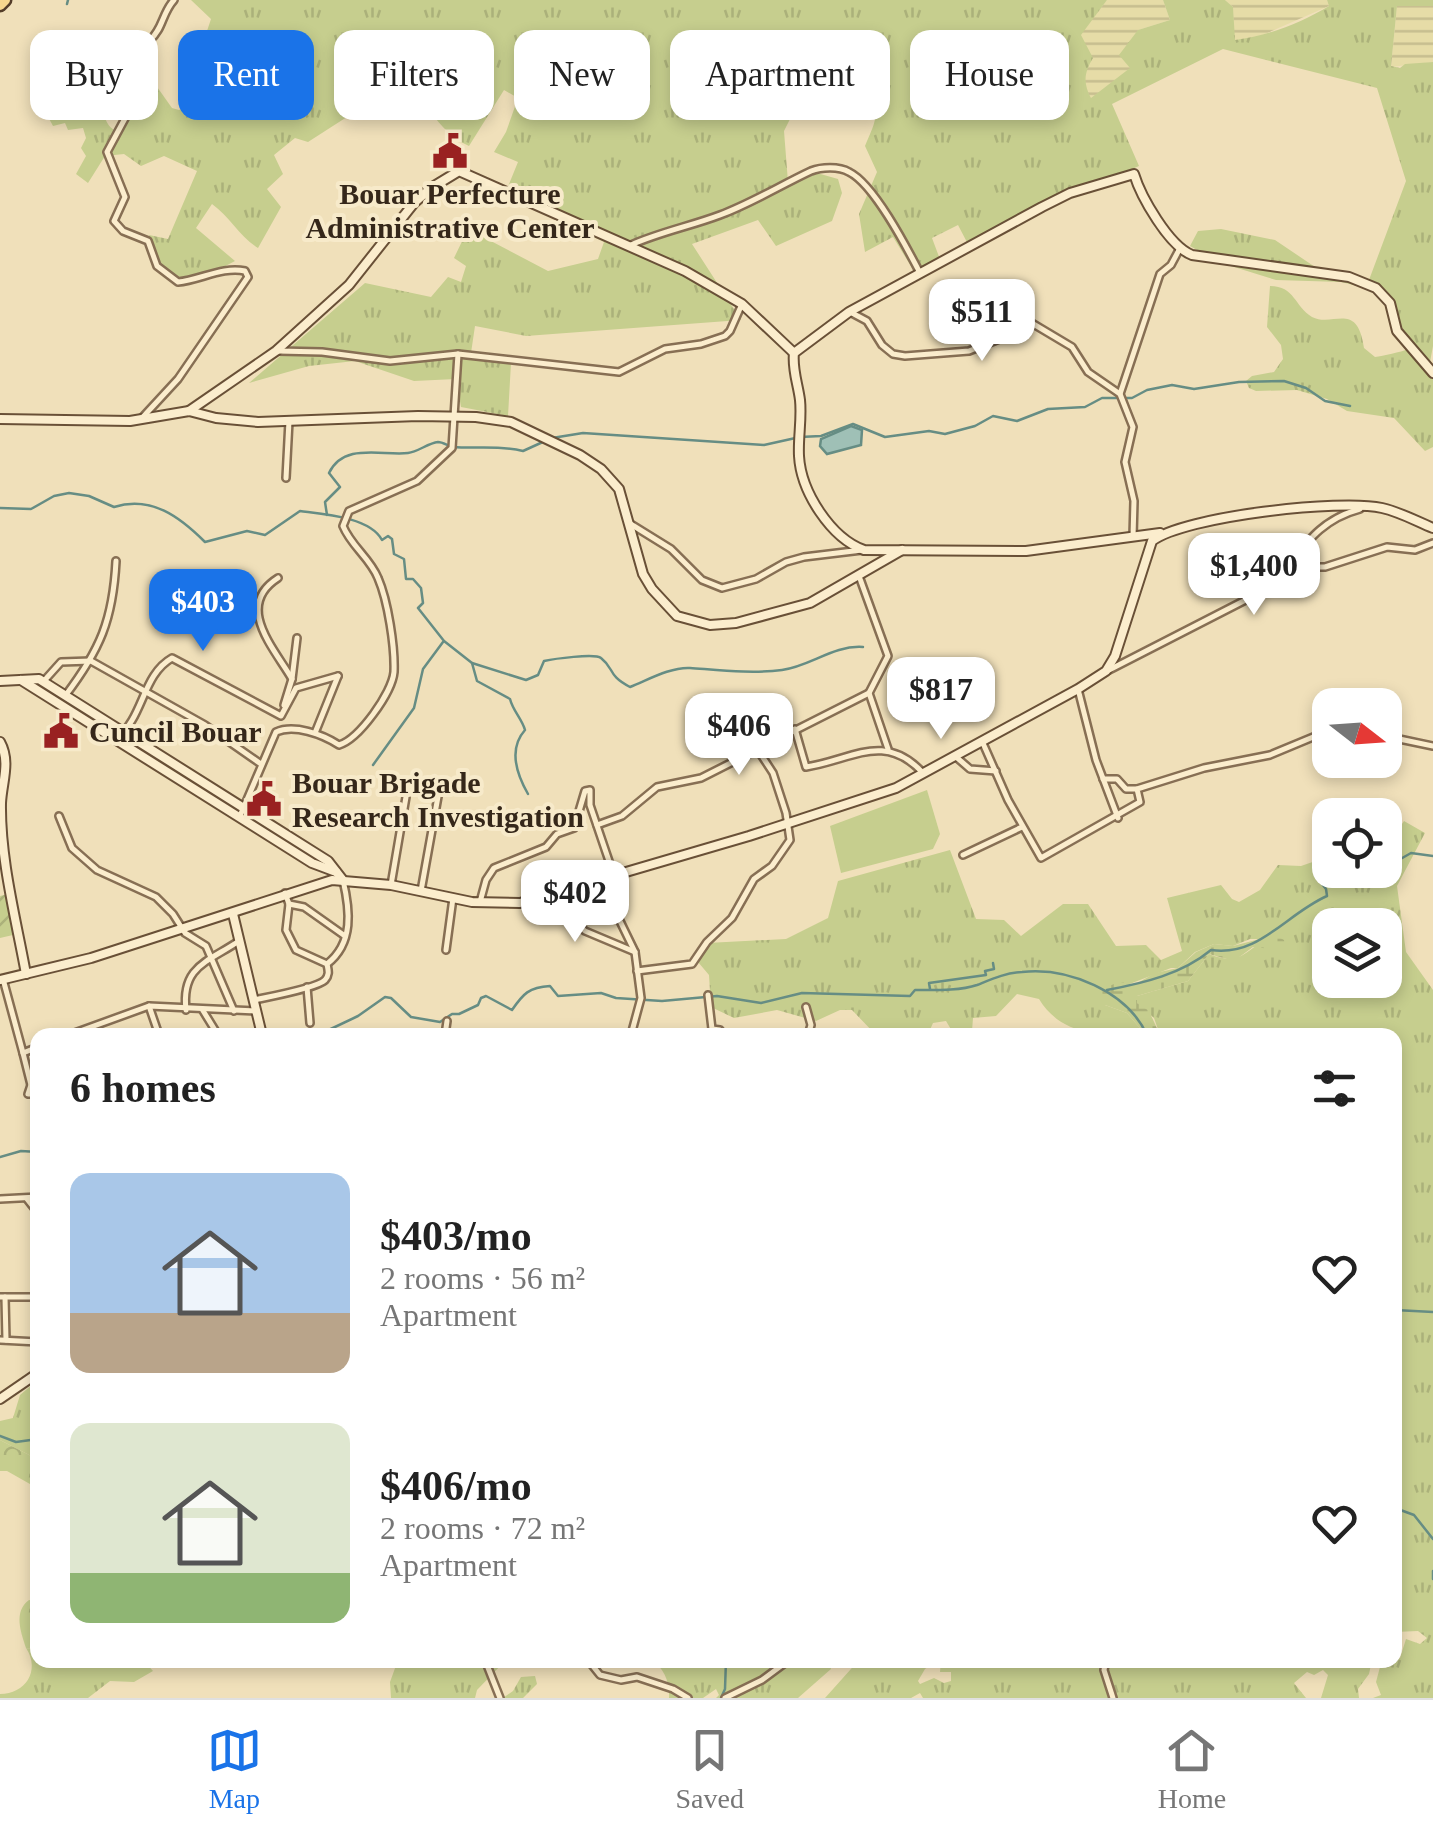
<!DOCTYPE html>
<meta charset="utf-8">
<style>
:root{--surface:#fff;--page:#f6f6f6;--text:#222;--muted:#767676;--line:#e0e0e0;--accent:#1a73e8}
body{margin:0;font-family:Georgia,serif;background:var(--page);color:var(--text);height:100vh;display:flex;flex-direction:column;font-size:38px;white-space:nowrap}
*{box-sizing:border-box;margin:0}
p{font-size:32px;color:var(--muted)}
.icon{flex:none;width:55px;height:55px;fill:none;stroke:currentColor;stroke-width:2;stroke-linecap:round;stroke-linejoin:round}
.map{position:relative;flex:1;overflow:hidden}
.sheet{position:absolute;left:30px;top:1028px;width:1372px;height:640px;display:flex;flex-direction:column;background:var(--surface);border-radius:20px;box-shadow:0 5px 15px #0003}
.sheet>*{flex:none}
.banner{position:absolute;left:30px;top:30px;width:1375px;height:90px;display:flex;gap:20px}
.needle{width:65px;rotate:107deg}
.controls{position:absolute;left:1312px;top:688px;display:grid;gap:20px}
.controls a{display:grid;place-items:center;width:90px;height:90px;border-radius:20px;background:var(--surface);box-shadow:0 5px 15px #0003;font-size:50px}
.price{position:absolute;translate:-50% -85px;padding:0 22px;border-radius:20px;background:#fff;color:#222;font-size:32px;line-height:65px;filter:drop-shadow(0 2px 5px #0008)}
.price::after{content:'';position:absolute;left:50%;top:60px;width:30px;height:22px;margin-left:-15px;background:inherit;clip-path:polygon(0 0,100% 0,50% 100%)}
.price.selected{background:var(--accent);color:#fff}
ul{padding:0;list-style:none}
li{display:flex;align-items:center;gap:30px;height:250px;padding:0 40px}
li span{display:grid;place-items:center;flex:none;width:280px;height:200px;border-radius:20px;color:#555}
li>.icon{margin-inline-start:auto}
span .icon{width:120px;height:120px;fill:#fffc;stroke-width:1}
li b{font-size:42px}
h2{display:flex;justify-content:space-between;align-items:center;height:120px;padding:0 40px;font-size:42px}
.chip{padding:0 35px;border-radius:20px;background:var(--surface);box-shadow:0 5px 15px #0003;font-size:35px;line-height:90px}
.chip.selected{background:var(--accent);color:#fff}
.tab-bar{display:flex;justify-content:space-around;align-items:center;height:140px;border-top:2px solid var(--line);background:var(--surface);font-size:28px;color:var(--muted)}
.tab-bar a{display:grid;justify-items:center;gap:5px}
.tab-bar .selected{color:var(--accent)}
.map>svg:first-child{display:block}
.farmland{fill:url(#farmland-rules)}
.grass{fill:url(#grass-tufts);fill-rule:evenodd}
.forest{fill:url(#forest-crowns)}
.wetland{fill:url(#wetland-marsh)}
.park{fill:#c6ce8e}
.garden{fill:url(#garden-furrows)}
.water{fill:#9fc0b6;stroke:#668d84;stroke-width:2.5}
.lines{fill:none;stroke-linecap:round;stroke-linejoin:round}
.stream{stroke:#668d84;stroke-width:2.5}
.street-casing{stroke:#876f54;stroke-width:10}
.secondary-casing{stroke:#695037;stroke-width:12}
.primary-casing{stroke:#543d29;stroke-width:15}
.street{stroke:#fbedcd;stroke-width:5}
.secondary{stroke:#fbedcd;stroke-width:8}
.primary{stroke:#f7d78e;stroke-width:10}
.labels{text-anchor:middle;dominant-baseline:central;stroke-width:8;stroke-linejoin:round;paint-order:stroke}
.poi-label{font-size:30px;font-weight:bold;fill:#35271a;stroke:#f7eaca;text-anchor:start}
</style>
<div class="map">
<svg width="1433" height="1698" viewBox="0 0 1433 1698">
<defs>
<pattern id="farmland-rules" width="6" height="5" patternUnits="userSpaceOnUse" patternTransform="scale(2.5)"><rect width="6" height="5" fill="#e6dca7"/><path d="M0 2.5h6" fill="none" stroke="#c6bd8f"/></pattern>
<pattern id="grass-tufts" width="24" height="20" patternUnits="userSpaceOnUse" patternTransform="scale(2.5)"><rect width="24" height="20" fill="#c6ce8e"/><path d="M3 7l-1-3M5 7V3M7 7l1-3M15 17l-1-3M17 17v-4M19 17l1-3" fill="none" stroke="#abb17a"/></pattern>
<pattern id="forest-crowns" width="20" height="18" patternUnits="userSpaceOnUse" patternTransform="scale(2.5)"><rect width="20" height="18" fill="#c6ce8e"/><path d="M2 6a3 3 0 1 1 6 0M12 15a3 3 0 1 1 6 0" fill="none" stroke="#abb17a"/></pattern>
<pattern id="wetland-marsh" width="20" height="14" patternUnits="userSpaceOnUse" patternTransform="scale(2.5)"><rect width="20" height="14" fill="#c6ce8e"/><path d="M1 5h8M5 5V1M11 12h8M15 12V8" fill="none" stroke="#abb17a"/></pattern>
<pattern id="garden-furrows" width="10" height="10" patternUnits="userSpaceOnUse" patternTransform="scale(2.5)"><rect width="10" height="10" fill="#c6ce8e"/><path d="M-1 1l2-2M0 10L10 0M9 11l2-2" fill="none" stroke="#abb17a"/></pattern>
</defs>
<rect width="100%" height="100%" fill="#f0e0ba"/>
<!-- farmland -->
<g class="farmland">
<path d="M1107 0H1163L1170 20 1138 30 1131 68 1091 99 1085 87 1080 35Z"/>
<path d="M1225 0H1327L1329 6 1256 38 1234 41 1233 7Z"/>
<path d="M1397 6H1433V62L1391 67Z"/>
</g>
<!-- grass -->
<g class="grass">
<path d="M191 0H1107L1081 35 1093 58C1084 73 1083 83 1091 98L1130 68 1119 55 1138 30 1170 20 1163 0H1225L1233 7 1235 40C1267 36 1301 23 1329 6L1327 0H1433V6H1397L1391 66 1400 68 1405 64 1433 62V346L1430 362 1433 370V447L1425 451 1394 418 1347 411 1327 399 1297 390 1256 391 1249 388 1246 381 1252 376 1274 372 1283 359 1281 345 1267 327 1270 286C1295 286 1294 306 1312 317 1333 328 1357 300 1364 348L1375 357C1383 356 1401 352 1408 349V341L1387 293 1341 282 1276 280 1218 262 1190 246 1198 231 1221 229 1275 240 1318 269 1369 280 1406 181 1377 88 1223 49 1112 104 1139 166 1054 203 970 248 958 225 932 238 941 262 917 276 893 237 865 252 859 214 877 172 865 146C873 126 881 115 871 95 852 89 850 105 835 113 822 120 804 112 791 117L784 131 788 182 803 180 817 173 838 179 842 193 832 221 776 246 758 220 692 244 741 320 526 336 475 326 471 353 511 363 508 416 461 407 456 379 414 381 355 361 309 366 249 383 365 283 431 297 448 277 461 282 466 266 454 258 468 229 548 271 598 259 604 242 505 194 518 162 494 152 506 132 518 98 504 90 469 146C436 131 423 96 401 71L383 86 395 103 374 118 350 115 308 142 295 138 274 155 283 174 267 189 281 207 258 248C239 236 230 217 212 204L196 228 235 261 214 272 176 278 160 267 149 235 168 239 197 171 164 156 141 166 124 154 105 156 88 183 76 174 86 156 81 148 86 138 83 128 68 130 65 123 53 126 46 113 61 85 72 39 80 40C85 53 74 68 81 81 84 88 95 91 98 98 106 112 102 125 118 132L124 127 132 97 150 77 172 108 179 110 190 104 200 92 185 68 222 52 217 38 207 31 211 19Z"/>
<path d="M1404 821 1425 833 1397 886 1406 952 1433 990V1698H1373L1381 1695 1376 1682 1380 1667 1400 1658 1406 1639 1420 1644 1427 1638 1418 1631 1395 1632V1035H1160L1154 1018 1137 1003V996L1188 981 1209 954C1240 966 1242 953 1267 939H1250L1233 946 1214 944 1195 952 1178 968H1171L1127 985 1105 1005 1127 1013 1146 1035H1135L1137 1030 1124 1031 1131 1035C1093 1035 1060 1033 1039 999L1017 994 996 1016 973 1018 972 1031H952L946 1021 933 1023 929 1032 876 1035 852 1010H840L816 1021 777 1010 734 1018 711 1007 709 975 698 962 707 943 786 939 828 918 838 881 950 850 976 919 1004 920 1021 936 1063 904H1088L1116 946 1146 945 1161 960 1182 951 1167 898 1221 885 1232 899 1239 902 1260 890 1278 865 1301 866 1330 856V870H1385V849ZM1330 925H1385V980H1330Z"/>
<path d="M33 1384 37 1387V1459L0 1440V1421L13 1418 20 1395Z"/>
<path d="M26 1648 37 1650 38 1660H143L153 1671 134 1682 110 1681 88 1698H0V1694C25 1694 41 1671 26 1648Z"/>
<path d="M398 1660H502L503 1663 477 1690 475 1698H391L390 1682Z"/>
<path d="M651 1660H828L831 1669 798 1698H716L719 1695 716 1689 703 1698H669C670 1683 664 1667 651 1660Z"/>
<path d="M859 1660H938L925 1669 918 1681 920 1684 934 1678 944 1683 951 1681V1672H940L941 1660H1372L1369 1674 1358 1689 1359 1698H1321L1328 1675 1323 1670 1314 1675 1307 1672 1294 1683 1306 1698H923L920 1693 911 1698H825Z"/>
<path d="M535 1676 537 1684 523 1698H503L513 1691 521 1677Z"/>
</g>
<!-- forest -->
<g class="forest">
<path d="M0 1440 37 1459V1488L7 1471H0Z"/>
<path d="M29 1600 37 1601V1650L26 1648C21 1632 13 1612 29 1600Z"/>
</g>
<!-- wetland -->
<path class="wetland" d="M1275 935 1284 940 1285 948 1282 950 1253 947 1234 961 1209 954 1188 981 1137 996V1003L1149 1011 1160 1035H1146L1127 1013 1105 1005 1101 995 1103 988 1120 982 1134 985 1155 973 1178 968 1196 952 1214 944 1233 946Z"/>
<!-- park -->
<path class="park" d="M927 790 940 834 933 849 841 873 830 826Z"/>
<!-- garden -->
<path class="garden" d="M8 894 13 935 0 938V896Z"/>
<!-- water -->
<path class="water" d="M851 426 862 430 861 445 827 454 820 446 821 439Z"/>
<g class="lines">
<!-- stream -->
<g class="stream">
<path d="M67 4 68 0"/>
<path d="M552 438 583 433 764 445 800 437 821 436 853 424 885 437 929 431 945 434 975 426 993 416 1017 421 1048 409 1085 407 1102 398H1132L1147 390 1172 385 1194 389 1239 382 1284 381 1306 388 1325 401 1350 406"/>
<path d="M0 508 31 509 54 496 69 493 89 496 114 507C151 495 180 517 205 542L247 531 265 535 300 511C323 514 370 517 382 540L388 536 392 539 394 554 404 559 406 579H413L421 588 423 603 418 608 444 641 472 663 526 680 538 675 544 661C553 659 595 653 601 658 615 669 607 675 630 687 648 680 670 667 690 668 718 670 752 674 782 670 811 666 833 645 863 647"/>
<path d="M327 515 325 502 340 487 329 473C344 442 382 456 408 453 418 452 428 443 438 442 443 442 448 446 453 447 476 449 500 445 523 451L545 441"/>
<path d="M472 663 477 681 510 699C513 711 522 719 525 730 508 749 516 773 528 794"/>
<path d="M373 765 414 708 423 669 443 642"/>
<path d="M1385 868 1397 865V861L1411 853 1433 856"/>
<path d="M1357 870H1372"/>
<path d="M930 989 929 983 986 975 985 971 994 969 993 963"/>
<path d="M1107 990C1144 983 1182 974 1211 950 1259 957 1286 914 1327 896L1326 889 1315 875 1319 872 1325 874 1330 869"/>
<path d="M318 1035 358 1016 385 997 391 998 411 1017 440 1022 452 1014H459L478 1005 481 998 486 996 512 1010C523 994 529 987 550 986L558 996 601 993 616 998 662 1001 717 996 761 1003 802 993 910 996 915 990C934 990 960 991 977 985 992 979 1005 973 1022 972 1068 967 1127 991 1147 1035"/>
<path d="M0 1157 21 1151 38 1152"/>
<path d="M1395 1310 1433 1312"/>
<path d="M0 1436 16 1442 38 1439"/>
<path d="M1395 1508 1414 1515 1433 1539"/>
<path d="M1433 1571V1579"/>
<path d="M721 1698 725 1689 726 1660"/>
</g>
<defs>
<g id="street">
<path d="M631 245C660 232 691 226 720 215 752 203 781 185 811 171 821 167 839 166 849 172 874 184 907 248 920 273"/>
<path d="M852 313 867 321 882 345 893 354 905 356 969 351 1004 337 1025 319 1072 347 1088 372 1120 394"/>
<path d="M278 351 322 352 390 361 458 354 619 372 665 349 701 344 725 336 730 331 742 304"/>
<path d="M142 418 178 379 248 277 245 271C223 266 200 280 178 282L157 266 148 241 123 231 114 221 125 197 107 152 129 111 135 91 146 76 150 40C163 29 162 13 174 0"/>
<path d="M286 478 289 421"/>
<path d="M629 523 671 549 702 580 722 588 756 579 786 562 804 557 862 550"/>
<path d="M1133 537 1134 501 1125 462 1133 427 1120 394 1160 274 1171 265 1179 250"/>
<path d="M1283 574 1306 567H1325L1387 547 1415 550 1433 543"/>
<path d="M859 576 888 656 869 693 888 749"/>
<path d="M278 578C234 606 274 648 292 679"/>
<path d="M1109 670 1267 589C1299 558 1311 522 1360 509"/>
<path d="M43 682 61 662 91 661 205 725 261 764"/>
<path d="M1078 689 1096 760 1118 818"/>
<path d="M65 696C100 650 113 620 116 561"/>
<path d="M284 705 292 679 297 638"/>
<path d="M795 729 806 767C852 760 884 731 923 773"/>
<path d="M315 733 338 676"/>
<path d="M1385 736 1433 746"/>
<path d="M117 738C144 717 142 675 172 658L281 716 296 688 338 676"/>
<path d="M982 741 1008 800 1041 858 1140 802 1137 789 1204 768 1270 755 1330 730"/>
<path d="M955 756 970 769 996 771"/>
<path d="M1103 779H1117L1126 789H1136"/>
<path d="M59 816 72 848 97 870 156 897 173 914 185 933 206 946 234 1011"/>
<path d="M240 816 276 732C294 724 322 734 339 745 359 739 392 693 394 672 395 647 388 601 378 578 370 558 351 546 343 526L349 511 417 481 452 448 458 354"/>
<path d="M597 825 622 816 657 787 701 778 869 693"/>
<path d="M963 855 1022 827"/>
<path d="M391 885 406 797"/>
<path d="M569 890 576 923 585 931 635 952"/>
<path d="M421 891 439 791 460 780"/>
<path d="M480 902 486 880 494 868 546 847 557 834 574 828 585 791 590 790V805L610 864 618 917 635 952 641 998 631 1035"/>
<path d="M289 904 304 907 345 936"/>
<path d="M446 950 453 898"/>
<path d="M327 964C354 943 350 910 343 880"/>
<path d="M637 971 692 964 707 942 732 918 754 879 772 866 790 840 786 813 773 773 745 730 737 698"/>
<path d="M3 979 23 1053 38 1047"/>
<path d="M307 987 310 1023"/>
<path d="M708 995 712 1029 720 1030 723 1035"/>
<path d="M254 1000C268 997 317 988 325 980 330 974 328 970 327 964L296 950 286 930 289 904 285 893"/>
<path d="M149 1006 159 1035"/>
<path d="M806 1007 811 1025 808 1035"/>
<path d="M202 1009 218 1035"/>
<path d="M186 1010C181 966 208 962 239 941"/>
<path d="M69 1035 149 1006 257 1011"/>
<path d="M445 1035 447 1021"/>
<path d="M23 1053 31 1085 38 1090"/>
<path d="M31 1085 28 1094H38"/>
<path d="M0 1199 38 1197"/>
<path d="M27 1199 38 1213"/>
<path d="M0 1297H38"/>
<path d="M5 1297 6 1340"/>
<path d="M0 1340 38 1342"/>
<path d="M485 1660 500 1698"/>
<path d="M588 1660 600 1675 621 1680 637 1677 673 1689 688 1698"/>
<path d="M1106 1660 1104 1670 1113 1698"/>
<path d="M725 1698 762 1680 789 1660"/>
</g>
<g id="secondary">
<path d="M189 411 276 351 349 285 414 203 431 188 459 171 685 271 742 304 794 353"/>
<path d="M0 419 130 421 189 411 216 418 258 422 418 416 476 417 511 422 580 455 601 469 619 489 643 574 652 589 677 616 710 625 736 623 810 603 902 550"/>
<path d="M1160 533 1026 551 864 550C831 538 801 492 799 456 798 437 802 419 800 400 798 384 792 369 794 353L849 312 1042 207 1070 193 1134 174C1141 197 1169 246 1192 255L1349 277 1376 288 1390 303 1397 331 1433 373"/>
<path d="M21 680 312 863 336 872"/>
<path d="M0 681 39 679 328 861 342 879"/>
<path d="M0 742C11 762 2 782 1 803 0 859 16 919 26 974"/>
<path d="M233 914 262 1035"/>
<path d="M0 980 91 958 332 880 391 885 472 902 520 903 749 836 896 788 1078 689 1106 671 1115 656 1152 541C1185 516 1340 499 1382 508 1400 512 1416 521 1433 528"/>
<path d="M0 1399 38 1373"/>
</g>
<path id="primary" d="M0 5 5 0"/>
</defs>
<!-- street casing -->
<use href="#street" class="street-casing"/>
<!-- secondary casing -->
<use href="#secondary" class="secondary-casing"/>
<!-- primary casing -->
<use href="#primary" class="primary-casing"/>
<!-- street -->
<use href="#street" class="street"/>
<!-- secondary -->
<use href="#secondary" class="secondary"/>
<!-- primary -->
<use href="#primary" class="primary"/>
</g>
<!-- icons -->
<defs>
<symbol id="civic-bare" viewBox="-9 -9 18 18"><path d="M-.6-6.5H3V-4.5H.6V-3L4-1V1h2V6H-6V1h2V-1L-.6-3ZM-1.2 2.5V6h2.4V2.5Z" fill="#992121" stroke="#f7eaca" stroke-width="2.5" paint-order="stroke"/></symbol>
</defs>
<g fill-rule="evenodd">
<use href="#civic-bare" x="425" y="126" width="50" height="50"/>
<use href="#civic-bare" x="36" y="706" width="50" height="50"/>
<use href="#civic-bare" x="239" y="774" width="50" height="50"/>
</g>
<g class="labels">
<!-- poi labels -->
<g class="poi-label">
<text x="450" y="193" text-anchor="middle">Bouar Perfecture<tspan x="450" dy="34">Administrative Center</tspan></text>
<text x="89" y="731">Cuncil Bouar</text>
<text x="292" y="782">Bouar Brigade<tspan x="292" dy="34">Research Investigation</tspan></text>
</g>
</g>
</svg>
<div class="controls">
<a><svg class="needle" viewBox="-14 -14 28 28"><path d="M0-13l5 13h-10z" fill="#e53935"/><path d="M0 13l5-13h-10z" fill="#767676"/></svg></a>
<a><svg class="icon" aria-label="locate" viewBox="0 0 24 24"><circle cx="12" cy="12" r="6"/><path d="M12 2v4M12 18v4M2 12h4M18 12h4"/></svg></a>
<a><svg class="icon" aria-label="layers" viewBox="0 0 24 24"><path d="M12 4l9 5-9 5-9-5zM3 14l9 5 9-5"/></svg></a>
</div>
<b class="price" style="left:982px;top:364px">$511</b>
<b class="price" style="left:1254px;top:618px">$1,400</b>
<b class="price selected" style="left:203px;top:654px">$403</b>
<b class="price" style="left:941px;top:742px">$817</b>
<b class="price" style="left:739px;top:778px">$406</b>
<b class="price" style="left:575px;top:945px">$402</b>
<div class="banner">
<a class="chip">Buy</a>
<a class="chip selected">Rent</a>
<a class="chip">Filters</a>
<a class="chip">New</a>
<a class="chip">Apartment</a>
<a class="chip">House</a>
</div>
<section class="sheet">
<h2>6 homes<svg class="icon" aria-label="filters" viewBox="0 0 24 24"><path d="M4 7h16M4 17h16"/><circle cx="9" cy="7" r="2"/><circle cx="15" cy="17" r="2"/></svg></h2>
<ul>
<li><span style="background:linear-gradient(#a9c7e8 70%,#b9a48a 0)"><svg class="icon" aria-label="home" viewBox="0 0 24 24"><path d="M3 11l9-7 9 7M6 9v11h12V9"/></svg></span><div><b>$403/mo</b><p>2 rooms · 56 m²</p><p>Apartment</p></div><svg class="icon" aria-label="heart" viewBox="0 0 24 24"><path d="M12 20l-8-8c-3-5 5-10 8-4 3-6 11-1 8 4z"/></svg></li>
<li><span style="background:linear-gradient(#dfe7d0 75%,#8fb573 0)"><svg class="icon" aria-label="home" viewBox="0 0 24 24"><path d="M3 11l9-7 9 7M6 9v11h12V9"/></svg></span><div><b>$406/mo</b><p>2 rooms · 72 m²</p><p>Apartment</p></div><svg class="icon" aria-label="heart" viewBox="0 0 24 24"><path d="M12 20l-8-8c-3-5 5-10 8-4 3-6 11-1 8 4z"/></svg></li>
</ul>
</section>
</div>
<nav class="tab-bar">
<a class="selected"><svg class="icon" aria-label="map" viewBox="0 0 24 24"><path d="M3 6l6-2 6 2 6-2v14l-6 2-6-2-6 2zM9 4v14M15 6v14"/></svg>Map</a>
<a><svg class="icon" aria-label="saved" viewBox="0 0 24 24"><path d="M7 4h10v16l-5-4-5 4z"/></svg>Saved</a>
<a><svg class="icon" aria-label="home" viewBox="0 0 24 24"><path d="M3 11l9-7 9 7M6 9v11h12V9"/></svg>Home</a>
</nav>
